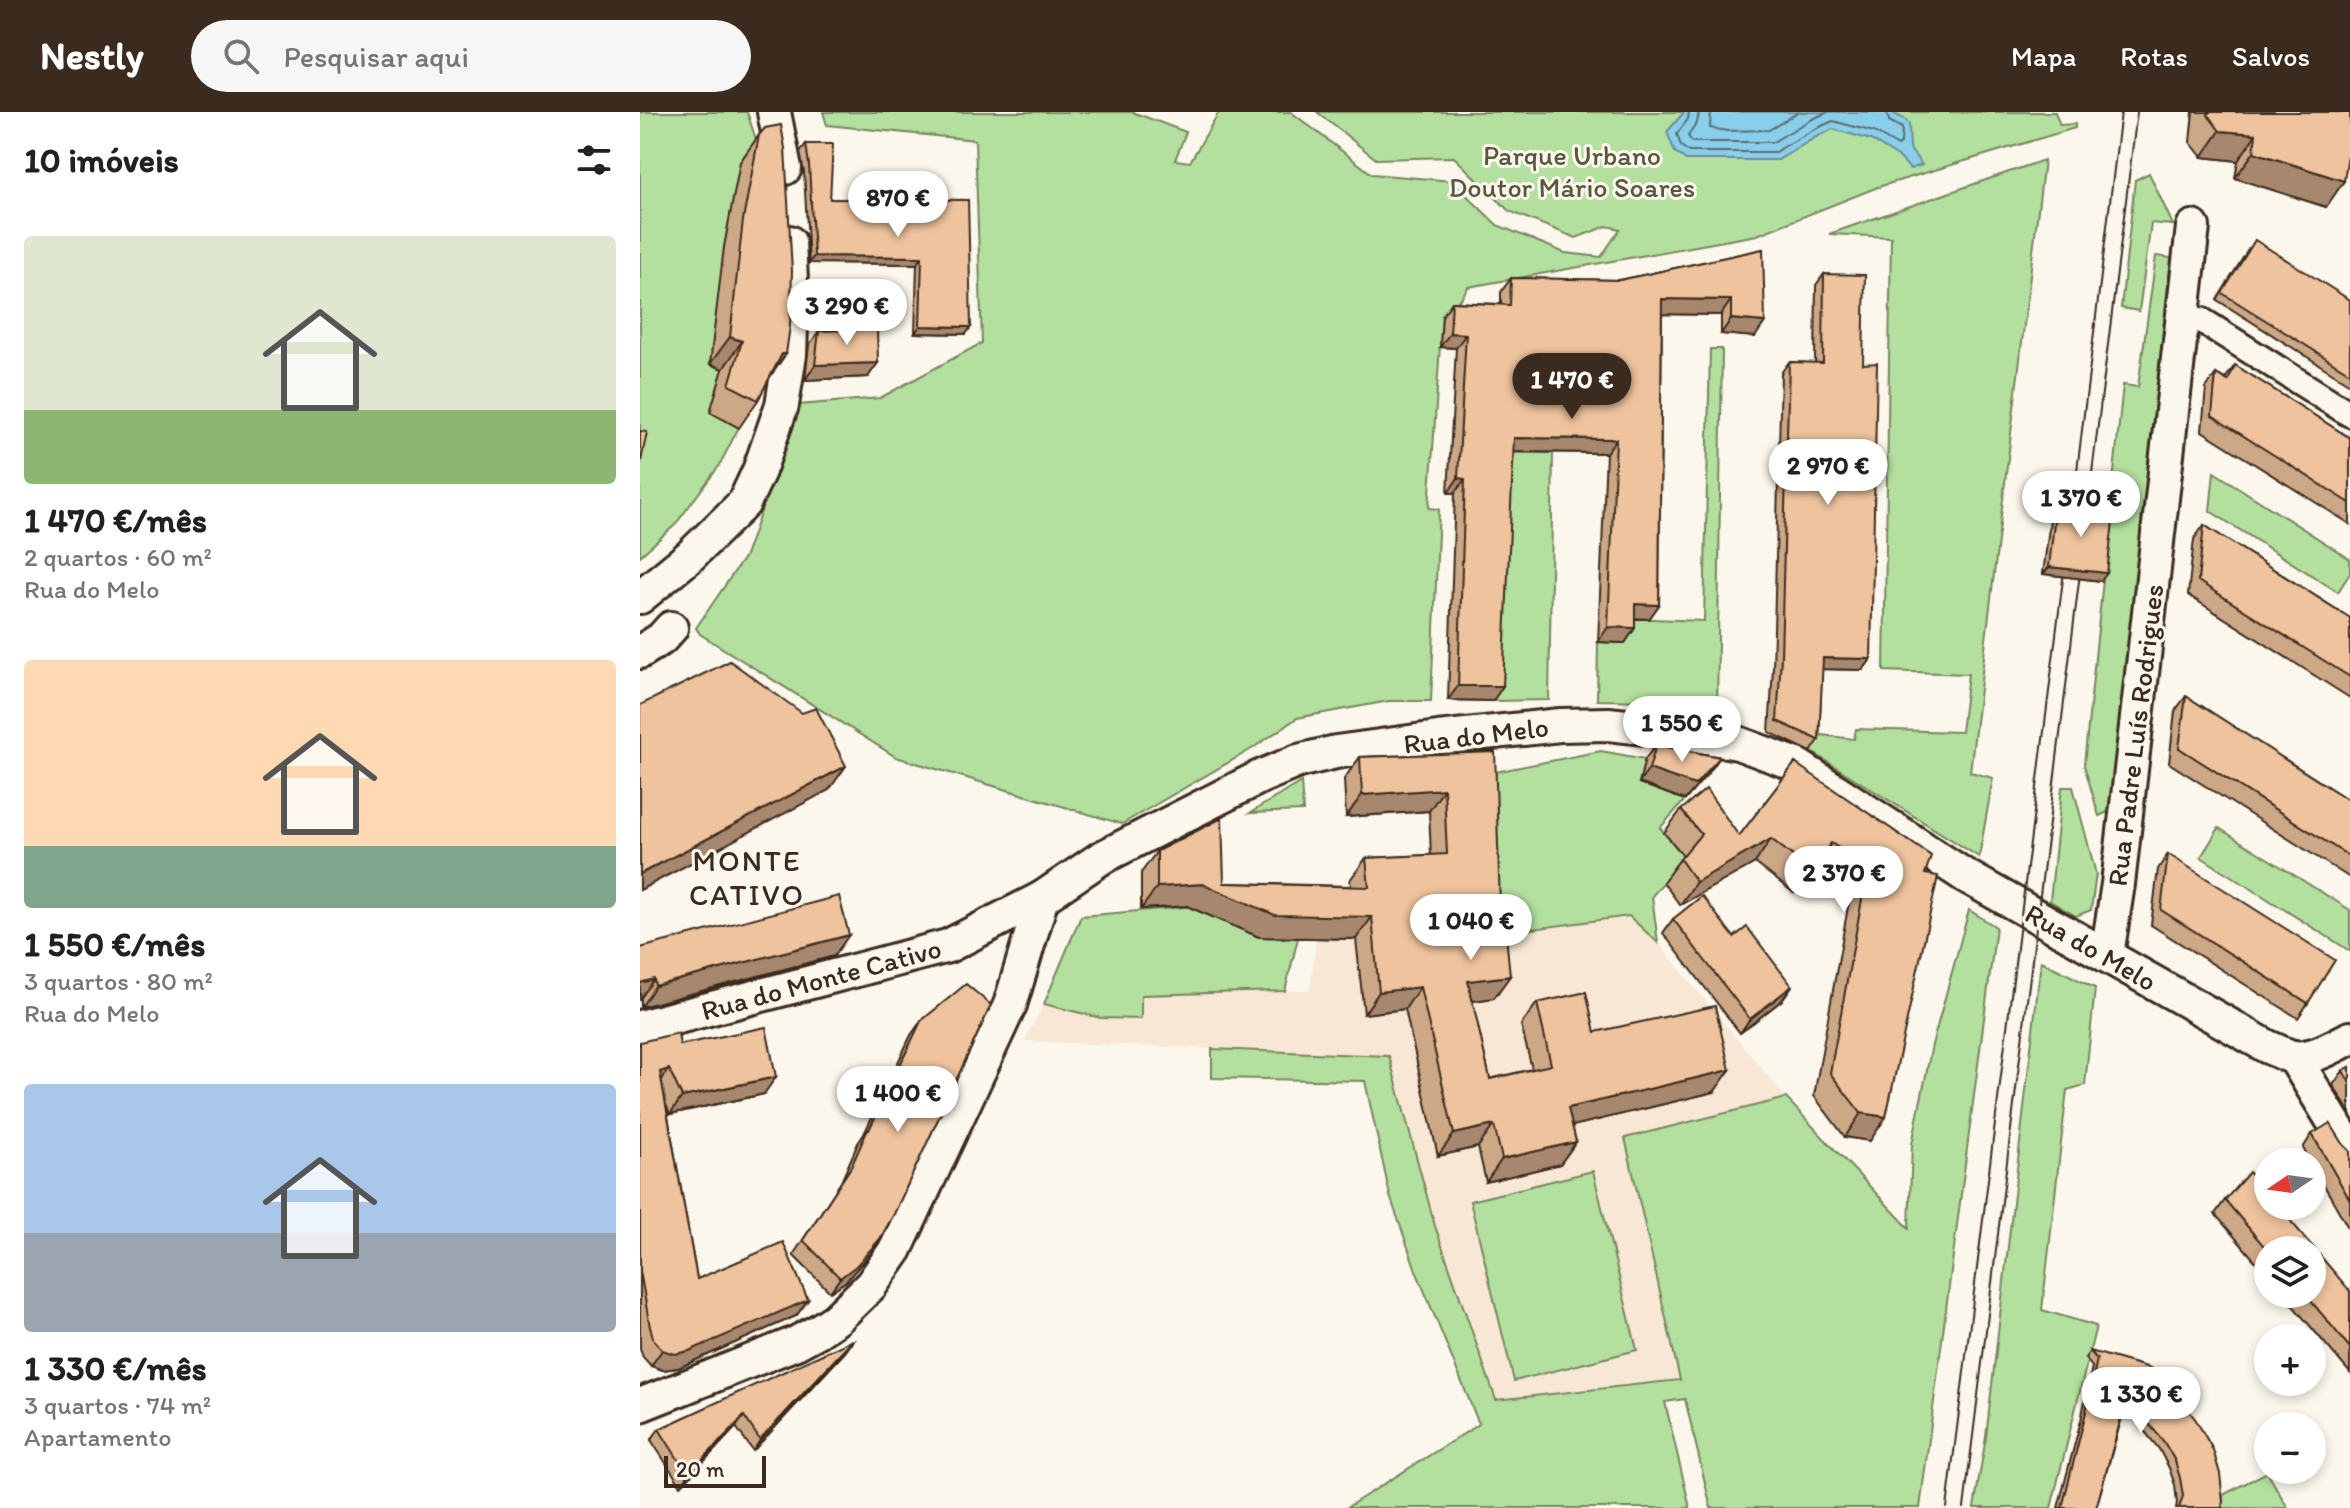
<!DOCTYPE html>
<html lang="pt">
<meta charset="utf-8">
<style>
:root{--surface:#fff;--page:#f6f6f6;--text:#202124;--muted:#757577;--accent:#3b2a1e}
body{margin:0;font-family:Itim,sans-serif;background:var(--page);color:var(--text);height:100vh;display:flex;flex-direction:column;font-size:30px;white-space:nowrap}
*{box-sizing:border-box;margin:0}
p{font-size:26px;color:var(--muted)}
.icon{flex:none;width:44px;height:44px;fill:none;stroke:currentColor;stroke-width:2;stroke-linecap:round;stroke-linejoin:round}
.map{position:relative;flex:1;overflow:hidden}
.panel{display:flex;flex-direction:column;background:var(--surface);width:640px}
.panel>*{flex:none}
.needle{width:52px;rotate:257deg}
.controls{position:absolute;left:1614px;top:1036px;display:grid;gap:16px}
.controls a{display:grid;place-items:center;width:72px;height:72px;border-radius:50%;background:var(--surface);box-shadow:0 4px 12px #0003;font-size:40px}
.scale{position:absolute;left:24px;bottom:20px;width:102px;box-sizing:border-box;padding-left:8px;border:4px solid #3b2a1e;border-top:0;font-size:22px;line-height:28px;white-space:nowrap;color:#3b2a1e;-webkit-text-stroke:6px #fbf7ec;paint-order:stroke}
.price{position:absolute;translate:-50% -68px;padding:0 18px;border-radius:28px;background:#fff;color:#222;font-size:26px;line-height:52px;filter:drop-shadow(0 2px 4px #0008)}
.price::after{content:'';position:absolute;left:50%;top:48px;width:24px;height:18px;margin-left:-12px;background:inherit;clip-path:polygon(0 0,100% 0,50% 100%)}
.price.on{background:var(--accent);color:#fff}
ul{padding:0;list-style:none}
li{display:grid;align-content:center;gap:16px;height:424px;padding:0 24px}
li span{display:grid;place-items:center;height:248px;border-radius:8px;color:#555}
li>.icon{margin-inline-start:auto}
span .icon{width:144px;height:144px;fill:#fffc;stroke-width:1}
li b{font-size:34px}
h2{display:flex;justify-content:space-between;align-items:center;height:96px;padding:0 24px;font-size:34px}
header{display:flex;align-items:center;gap:48px;box-sizing:border-box;height:112px;padding:0 40px;background:var(--accent);color:#fff}
header strong{font-size:38px}
nav{display:flex;gap:44px;margin-inline-start:auto;font-size:28px}
.search{width:560px;height:72px;background:var(--page);display:flex;align-items:center;gap:20px;box-sizing:border-box;padding:0 28px;border-radius:44px;color:var(--muted);font-size:30px}
main{display:flex;flex:1;min-height:0}
.map>svg:first-child{display:block}
.built{fill:#f7e7d4}
.green{fill:#b3e09e;stroke:#77855e;stroke-width:2}
.water{fill:#89ceea;stroke:#6a8c98;stroke-width:2}
.lines{fill:none;stroke-linecap:round;stroke-linejoin:round}
.shore{stroke:#5a6c70;stroke-width:2}
.pedestrian-casing{stroke:#3b2a1e;stroke-width:30}
.minor-casing{stroke:#3b2a1e;stroke-width:38}
.pedestrian{stroke:#fbf7ec;stroke-width:24}
.minor{stroke:#fbf7ec;stroke-width:32}
.tram{stroke:#3b2a1e;stroke-width:2}
.wall{fill:#cda887;stroke:#3b2a1e;stroke-width:2}
.shaded-wall{fill:#a7886e;stroke:#3b2a1e;stroke-width:2}
.building{fill:#eec39d;stroke:#3b2a1e;stroke-width:2}
.labels{text-anchor:middle;dominant-baseline:central;stroke-width:6;stroke-linejoin:round;paint-order:stroke}
.park-label{font-size:28px;fill:#59583e;stroke:#fbf7ec}
.street-label{font-size:28px;fill:#3b2a1e;stroke:#fbf7ec}
.neighbourhood-label{font-size:30px;letter-spacing:2px;fill:#3b2a1e;stroke:#fbf7ec}
</style>
<header>
<strong>Nestly</strong>
<div class="search"><svg class="icon" aria-label="search" viewBox="0 0 24 24"><circle cx="10" cy="10" r="6"/><path d="M15 15l6 6"/></svg>Pesquisar aqui</div>
<nav><a>Mapa</a><a>Rotas</a><a>Salvos</a></nav>
</header>
<main>
<section class="panel">
<h2>10 imóveis<svg class="icon" aria-label="filters" viewBox="0 0 24 24"><path d="M4 7h16M4 17h16"/><circle cx="9" cy="7" r="2"/><circle cx="15" cy="17" r="2"/></svg></h2>
<ul>
<li><span style="background:linear-gradient(#dfe7d0 70%,#8fb573 0)"><svg class="icon" aria-label="home" viewBox="0 0 24 24"><path d="M3 11l9-7 9 7M6 9v11h12V9"/></svg></span><div><b>1 470 €/mês</b><p>2 quartos · 60 m²</p><p>Rua do Melo</p></div></li>
<li><span style="background:linear-gradient(#ffd9b3 75%,#7fa58c 0)"><svg class="icon" aria-label="home" viewBox="0 0 24 24"><path d="M3 11l9-7 9 7M6 9v11h12V9"/></svg></span><div><b>1 550 €/mês</b><p>3 quartos · 80 m²</p><p>Rua do Melo</p></div></li>
<li><span style="background:linear-gradient(#a9c7e8 60%,#9aa5b1 0)"><svg class="icon" aria-label="home" viewBox="0 0 24 24"><path d="M3 11l9-7 9 7M6 9v11h12V9"/></svg></span><div><b>1 330 €/mês</b><p>3 quartos · 74 m²</p><p>Apartamento</p></div></li>
</ul>
</section>
<div class="map">
<svg width="1710" height="1396" viewBox="0 0 1710 1396">
<rect width="100%" height="100%" fill="#fbf7ec"/>
<filter id="ink" filterUnits="userSpaceOnUse"><feTurbulence type="fractalNoise" baseFrequency=".0125" numOctaves="2"/><feDisplacementMap in="SourceGraphic" scale="16" xChannelSelector="R" yChannelSelector="G"/><feConvolveMatrix kernelMatrix="1 2 1 2 8 2 1 2 1" color-interpolation-filters="sRGB"/></filter>
<g filter="url(#ink)">
<!-- built -->
<path class="built" d="M961 639 1070 659 1020 716 1045 745 1012 784 1018 831 1146 986 1269 1117 1041 1268 856 1289 795 1114 748 944 384 929 404 892 461 906 500 907 501 883 670 878 676 828 716 827Z"/>
<!-- green -->
<g class="green">
<path d="M0 0H107L120 40 122 270 79 354 35 413 0 444Z"/>
<path d="M183 0H492L546 20 535 48 550 50 579 0H651L732 62 812 69 857 113 925 141 961 145 980 117 967 114 936 126 869 99 814 45 736 47 677 0H1415L1420 13 1435 12V16L1238 75 1117 123 828 175 822 185 802 204 789 396 799 397 791 589H749L657 606 610 638 482 712 256 645 60 522 56 516 105 444 159 293 240 286 342 231 335 28 187 13Z"/>
<path d="M1404 48 1330 660 1353 666 1339 745 1172 640V622L1214 627 1216 617 1321 620 1328 562 1244 559 1251 125 1189 122Z"/>
<path d="M1509 61 1533 113 1511 111 1499 199 1481 196 1495 68Z"/>
<path d="M1516 144 1531 146 1470 699 1459 704 1444 653 1483 273 1498 275Z"/>
<path d="M1070 237H1082L1077 600 1013 589 957 588 958 530 985 506 1064 509Z"/>
<path d="M864 340 913 341 909 588 853 589Z"/>
<path d="M1574 360 1710 447V461L1698 480 1570 399Z"/>
<path d="M961 639 1005 647 999 671 1045 688 1020 716 1045 745 1012 784 1018 831 989 804 848 823 840 663Z"/>
<path d="M661 670 663 699 610 701Z"/>
<path d="M1422 675H1433L1456 762 1451 798 1436 804 1410 789Z"/>
<path d="M1579 716 1710 798V839L1561 745Z"/>
<path d="M568 793 570 805 658 826 645 879 501 883V907L461 906 404 892 441 804Z"/>
<path d="M1329 798 1356 815 1280 1396H1071L1045 1287 1025 1290 1050 1396H706L839 1312 777 1161 750 1084 725 969 572 966V937L749 944 795 1114 856 1288 1040 1268 985 1026 1146 986 1269 1116 1272 1032 1292 933Z"/>
<path d="M1401 849 1455 876 1445 973 1427 978 1402 1198 1456 1214 1411 1396H1334L1346 1325Z"/>
<path d="M953 1059 997 1238 874 1269 830 1089Z"/>
<path d="M1627 1360 1648 1396H1582L1583 1383Z"/>
</g>
<!-- water -->
<path class="water" d="M1044 0H1251L1266 8 1269 12 1270 37 1282 53 1270 57 1261 47 1231 28 1193 17 1176 25 1138 48H1046L1035 40 1027 20Z"/>
<g class="lines">
<!-- shore -->
<g class="shore">
<path d="M1049 0 1048 7 1037 22 1041 34 1049 40H1135L1173 18 1193 9 1234 20 1258 34 1261 31 1262 16 1249 9 1247 0"/>
<path d="M1059 0 1057 11 1048 24 1052 30H1133L1168 9 1188 0"/>
<path d="M1071 0 1070 16 1087 19 1129 18 1159 0"/>
</g>
<defs>
<path id="pedestrian" d="M1561 208 1710 302"/>
<g id="minor">
<path d="M134 0 145 56"/>
<path d="M0 485 49 445 104 391 119 359 142 293 150 243 152 187 149 130"/>
<path d="M0 540 21 527 31 516"/>
<path d="M1467 843 1478 772 1553 115"/>
<path d="M0 915 308 834 402 786 461 746 620 665 658 649 696 640 798 626 920 613 968 612 1033 619 1098 631 1157 653 1324 763 1628 935C1636 938 1645 943 1653 945 1672 948 1694 934 1710 926"/>
<path d="M1654 945 1710 1037"/>
<path d="M0 1293 156 1231 178 1219 196 1207 231 1173 256 1137 370 893 402 786"/>
</g>
</defs>
<!-- pedestrian casing -->
<use href="#pedestrian" class="pedestrian-casing"/>
<!-- minor casing -->
<use href="#minor" class="minor-casing"/>
<!-- pedestrian -->
<use href="#pedestrian" class="pedestrian"/>
<!-- minor -->
<use href="#minor" class="minor"/>
<!-- tram -->
<g class="tram">
<path d="M1430 416 1481 0"/>
<path d="M1445 417 1497 0"/>
<path d="M1307 1396 1426 443"/>
<path d="M1324 1396 1442 445"/>
</g>
</g>
<!-- wall -->
<g class="wall">
<path d="M1553 0H1710L1686 95 1595 66 1598 49 1562 45 1550 30Z"/>
<path d="M119 23 131 262 118 288 99 316 70 300 83 257 70 252 84 135 100 50Z"/>
<path d="M166 32 190 87 328 88 326 222 275 221 277 152 169 151 164 60 160 40Z"/>
<path d="M1609 136 1710 188V272L1577 188Z"/>
<path d="M1123 137 1115 225 1081 222V203L1022 202 1019 493 1009 507H995V516L985 531 958 530 966 341 874 340 853 589 808 588 815 381H808L816 236 800 235 802 204 812 190 861 192V180L871 166 980 168Z"/>
<path d="M1184 162 1223 252 1231 547 1223 558 1182 557 1179 628 1171 640 1129 620 1133 556 1141 261 1149 250 1175 251 1176 173Z"/>
<path d="M179 219 228 265 165 268 169 233Z"/>
<path d="M1595 253 1710 326V412L1562 319 1566 276 1576 262 1585 267Z"/>
<path d="M1416 393 1461 469 1403 462 1411 400Z"/>
<path d="M1564 413 1710 506V586L1548 483 1554 427Z"/>
<path d="M1546 584 1710 689V766L1529 651 1535 599Z"/>
<path d="M1016 633 1080 645 1070 659 1045 688 999 671 1005 647Z"/>
<path d="M855 640 854 886 832 889 850 967 892 957 881 913 897 891 1074 980 932 1014 936 1030 920 1052 846 1070 838 1035 798 1044 765 897 724 902 716 827 619 825 547 794 501 797V761L517 739 584 771 711 774 710 768 726 746 791 743 789 699 706 705 704 667 720 645Z"/>
<path d="M1155 651 1285 762 1230 1029 1205 1025 1174 984 1211 778 1175 755 1154 781 1115 751 1040 793 1023 770 1043 743 1024 721 1041 698 1099 724Z"/>
<path d="M1528 742 1668 891 1658 906 1511 813 1518 757Z"/>
<path d="M1033 807 1142 888 1100 921 1023 821Z"/>
<path d="M0 836 194 844 1 895Z"/>
<path d="M281 909 240 1127 230 1142 206 1169 190 1180 153 1143 201 1070 218 1031 224 1022 271 923Z"/>
<path d="M0 930 40 933 124 982 30 1002 26 993 57 1167 168 1188 156 1204 38 1256 23 1258 11 1254 3 1245 0 1237Z"/>
<path d="M1710 955V1001L1693 973 1703 959Z"/>
<path d="M1672 1022 1704 1033 1710 1039V1119L1672 1052V1050H1671L1663 1036Z"/>
<path d="M1585 1088 1710 1179V1261L1643 1182H1672L1628 1138V1164L1575 1102Z"/>
<path d="M213 1229 205 1240 113 1339 96 1315 41 1374 11 1328 19 1317Z"/>
<path d="M1450 1239 1582 1396H1536L1537 1391 1535 1373 1529 1356 1519 1337 1485 1295 1456 1396H1418L1441 1308 1452 1255 1445 1246Z"/>
</g>
<!-- shaded-wall -->
<g class="shaded-wall">
<path d="M1580 19 1616 22 1598 49 1562 45Z"/>
<path d="M1614 40 1704 69 1686 95 1595 66Z"/>
<path d="M174 144 282 145 277 152 169 151Z"/>
<path d="M1022 187 1091 188 1081 203 1012 202Z"/>
<path d="M1091 207 1125 210 1115 225 1081 222Z"/>
<path d="M280 214 331 215 326 222 275 221Z"/>
<path d="M810 221 826 222 816 236 800 235Z"/>
<path d="M90 225 102 229 83 257 70 252Z"/>
<path d="M142 242H146L127 269Z"/>
<path d="M238 251 228 265 165 268 175 253Z"/>
<path d="M874 326 976 327 966 341 864 340Z"/>
<path d="M818 366 825 367 815 381H808Z"/>
<path d="M1409 455 1467 461 1461 469 1403 462Z"/>
<path d="M995 492 1019 493 1009 507 985 506Z"/>
<path d="M968 515 995 516 985 531 958 530Z"/>
<path d="M1183 546 1231 547 1223 558 1175 557Z"/>
<path d="M818 574H863L853 589 808 588Z"/>
<path d="M1080 645 1070 659 1045 688 999 671 1009 657Z"/>
<path d="M206 654 189 678 0 778V762Z"/>
<path d="M804 677 789 699 706 705 722 683Z"/>
<path d="M1131 727 1115 751 1040 793 1056 770Z"/>
<path d="M1191 731 1175 755 1154 781 1171 758Z"/>
<path d="M563 772 732 805 716 827 619 825 547 794 501 797 517 775Z"/>
<path d="M209 823 194 844 1 895 15 874Z"/>
<path d="M870 864 854 886 812 892 828 869Z"/>
<path d="M14 867 0 887V871Z"/>
<path d="M1152 874 1142 888 1100 921 1110 907Z"/>
<path d="M780 875 765 897 724 902 739 880Z"/>
<path d="M29 957 18 974 20 960Z"/>
<path d="M1090 958 1074 980 912 1019 928 996Z"/>
<path d="M136 965 124 982 30 1002 42 985Z"/>
<path d="M1221 1001 1246 1005 1230 1029 1205 1025Z"/>
<path d="M854 1013 838 1035 798 1044 814 1022Z"/>
<path d="M936 1030 920 1052 846 1070 862 1047Z"/>
<path d="M240 1127 230 1142 206 1169 190 1180 200 1166Z"/>
<path d="M168 1188 156 1204 38 1256 23 1258 11 1254 22 1238Z"/>
<path d="M213 1229 205 1240 113 1339 120 1328Z"/>
<path d="M104 1304 96 1315 41 1374 48 1363Z"/>
</g>
<!-- building -->
<g class="building">
<path d="M1569 0H1710V29L1704 69 1614 40 1616 22 1580 19 1568 3Z"/>
<path d="M141 13 145 36 152 160 150 214 146 242H142L118 288 89 273 102 229 90 225 103 108 119 23 125 16Z"/>
<path d="M166 32H193L190 87 328 88 331 215 280 214 282 145 174 144 169 53Z"/>
<path d="M1615 128 1710 188V261L1582 181Z"/>
<path d="M1123 137 1125 210 1091 207V188L1022 187 1019 493 995 492V516L968 515 976 327 874 326 863 574H818L825 367 818 366 826 222 810 221 812 190 870 193 871 166 980 168Z"/>
<path d="M1184 162 1225 163 1223 252 1237 251 1231 547 1183 546 1179 628 1137 609 1141 545 1149 250 1183 251Z"/>
<path d="M237 217 238 251 175 253 179 219Z"/>
<path d="M1595 253 1710 326V391L1572 304 1576 262 1588 269Z"/>
<path d="M0 319 7 320 0 354Z"/>
<path d="M1416 393 1474 401 1467 461 1409 455Z"/>
<path d="M1564 413 1710 506V565L1558 469Z"/>
<path d="M90 549 162 601 176 596 206 654 0 762V593Z"/>
<path d="M1546 584 1710 689V745L1539 636Z"/>
<path d="M1016 633 1080 645 1055 673 1009 657Z"/>
<path d="M855 640 861 824 866 823 870 864 828 869 850 967 911 953 897 891 946 880 955 920 1075 894 1090 958 928 996 936 1030 862 1047 854 1013 814 1022 780 875 739 880 732 805 635 803 563 772 517 775V739L582 706 584 771 729 775 726 746 807 742 804 677 722 683 720 645Z"/>
<path d="M1155 651 1291 744 1285 762 1298 764 1246 1005 1221 1001 1190 961 1228 755 1191 731 1171 758 1131 727 1056 770 1040 747 1061 722 1041 698 1066 677 1099 724Z"/>
<path d="M1528 742 1695 848 1668 891 1521 798Z"/>
<path d="M199 784 209 823 15 874 14 867 0 871V836Z"/>
<path d="M1062 784 1094 825 1107 815 1152 874 1110 907 1033 807Z"/>
<path d="M326 872 351 893 254 1102 240 1127 216 1154 200 1166 163 1128 211 1055 228 1017 229 1018 281 909Z"/>
<path d="M126 915 136 965 42 985 29 957 20 960 57 1167 143 1130 168 1188 49 1239 35 1242 22 1238 14 1229 10 1215 0 1159V930L38 921 40 933Z"/>
<path d="M1710 955V971L1703 959Z"/>
<path d="M1690 1011 1704 1033 1710 1039V1088L1672 1022Z"/>
<path d="M1609 1060 1628 1082V1094H1638L1710 1179V1236L1665 1182H1672V1138L1628 1139 1585 1088Z"/>
<path d="M213 1228 120 1328 104 1304 48 1363 19 1317Z"/>
<path d="M1450 1239 1510 1256 1529 1273 1556 1308 1573 1338 1580 1362 1583 1389 1582 1396H1539L1543 1384 1540 1366 1535 1349 1524 1330 1487 1285 1456 1396H1422L1446 1300 1457 1247Z"/>
</g>
</g>
<g class="labels">
<!-- park labels -->
<g class="park-label">
<text x="932" y="43">Parque Urbano<tspan x="932" dy="32">Doutor Mário Soares</tspan></text>
</g>
<!-- street labels -->
<g class="street-label">
<text transform="translate(836 623) rotate(-7)">Rua do Melo</text>
<text transform="translate(1495 623) rotate(-83)">Rua Padre Luís Rodrigues</text>
<text transform="translate(1451 835) rotate(30)">Rua do Melo</text>
<text transform="translate(181 867) rotate(-15)">Rua do Monte Cativo</text>
</g>
<!-- neighbourhood labels -->
<g class="neighbourhood-label">
<text x="107" y="748">MONTE<tspan x="107" dy="34">CATIVO</tspan></text>
</g>
</g>
</svg>
<div class="controls">
<a><svg class="needle" viewBox="-14 -14 28 28"><path d="M0-13l5 13h-10z" fill="#e53935"/><path d="M0 13l5-13h-10z" fill="#757577"/></svg></a>
<a><svg class="icon" aria-label="layers" viewBox="0 0 24 24"><path d="M12 4l9 5-9 5-9-5zM3 14l9 5 9-5"/></svg></a>
<a>+</a>
<a>−</a>
</div>
<div class="scale">20 m</div>
<b class="price" style="left:258px;top:127px">870 €</b>
<b class="price" style="left:207px;top:235px">3 290 €</b>
<b class="price on" style="left:932px;top:309px">1 470 €</b>
<b class="price" style="left:1188px;top:395px">2 970 €</b>
<b class="price" style="left:1441px;top:427px">1 370 €</b>
<b class="price" style="left:1042px;top:652px">1 550 €</b>
<b class="price" style="left:1204px;top:802px">2 370 €</b>
<b class="price" style="left:831px;top:850px">1 040 €</b>
<b class="price" style="left:258px;top:1022px">1 400 €</b>
<b class="price" style="left:1501px;top:1323px">1 330 €</b>
</div>
</main>
